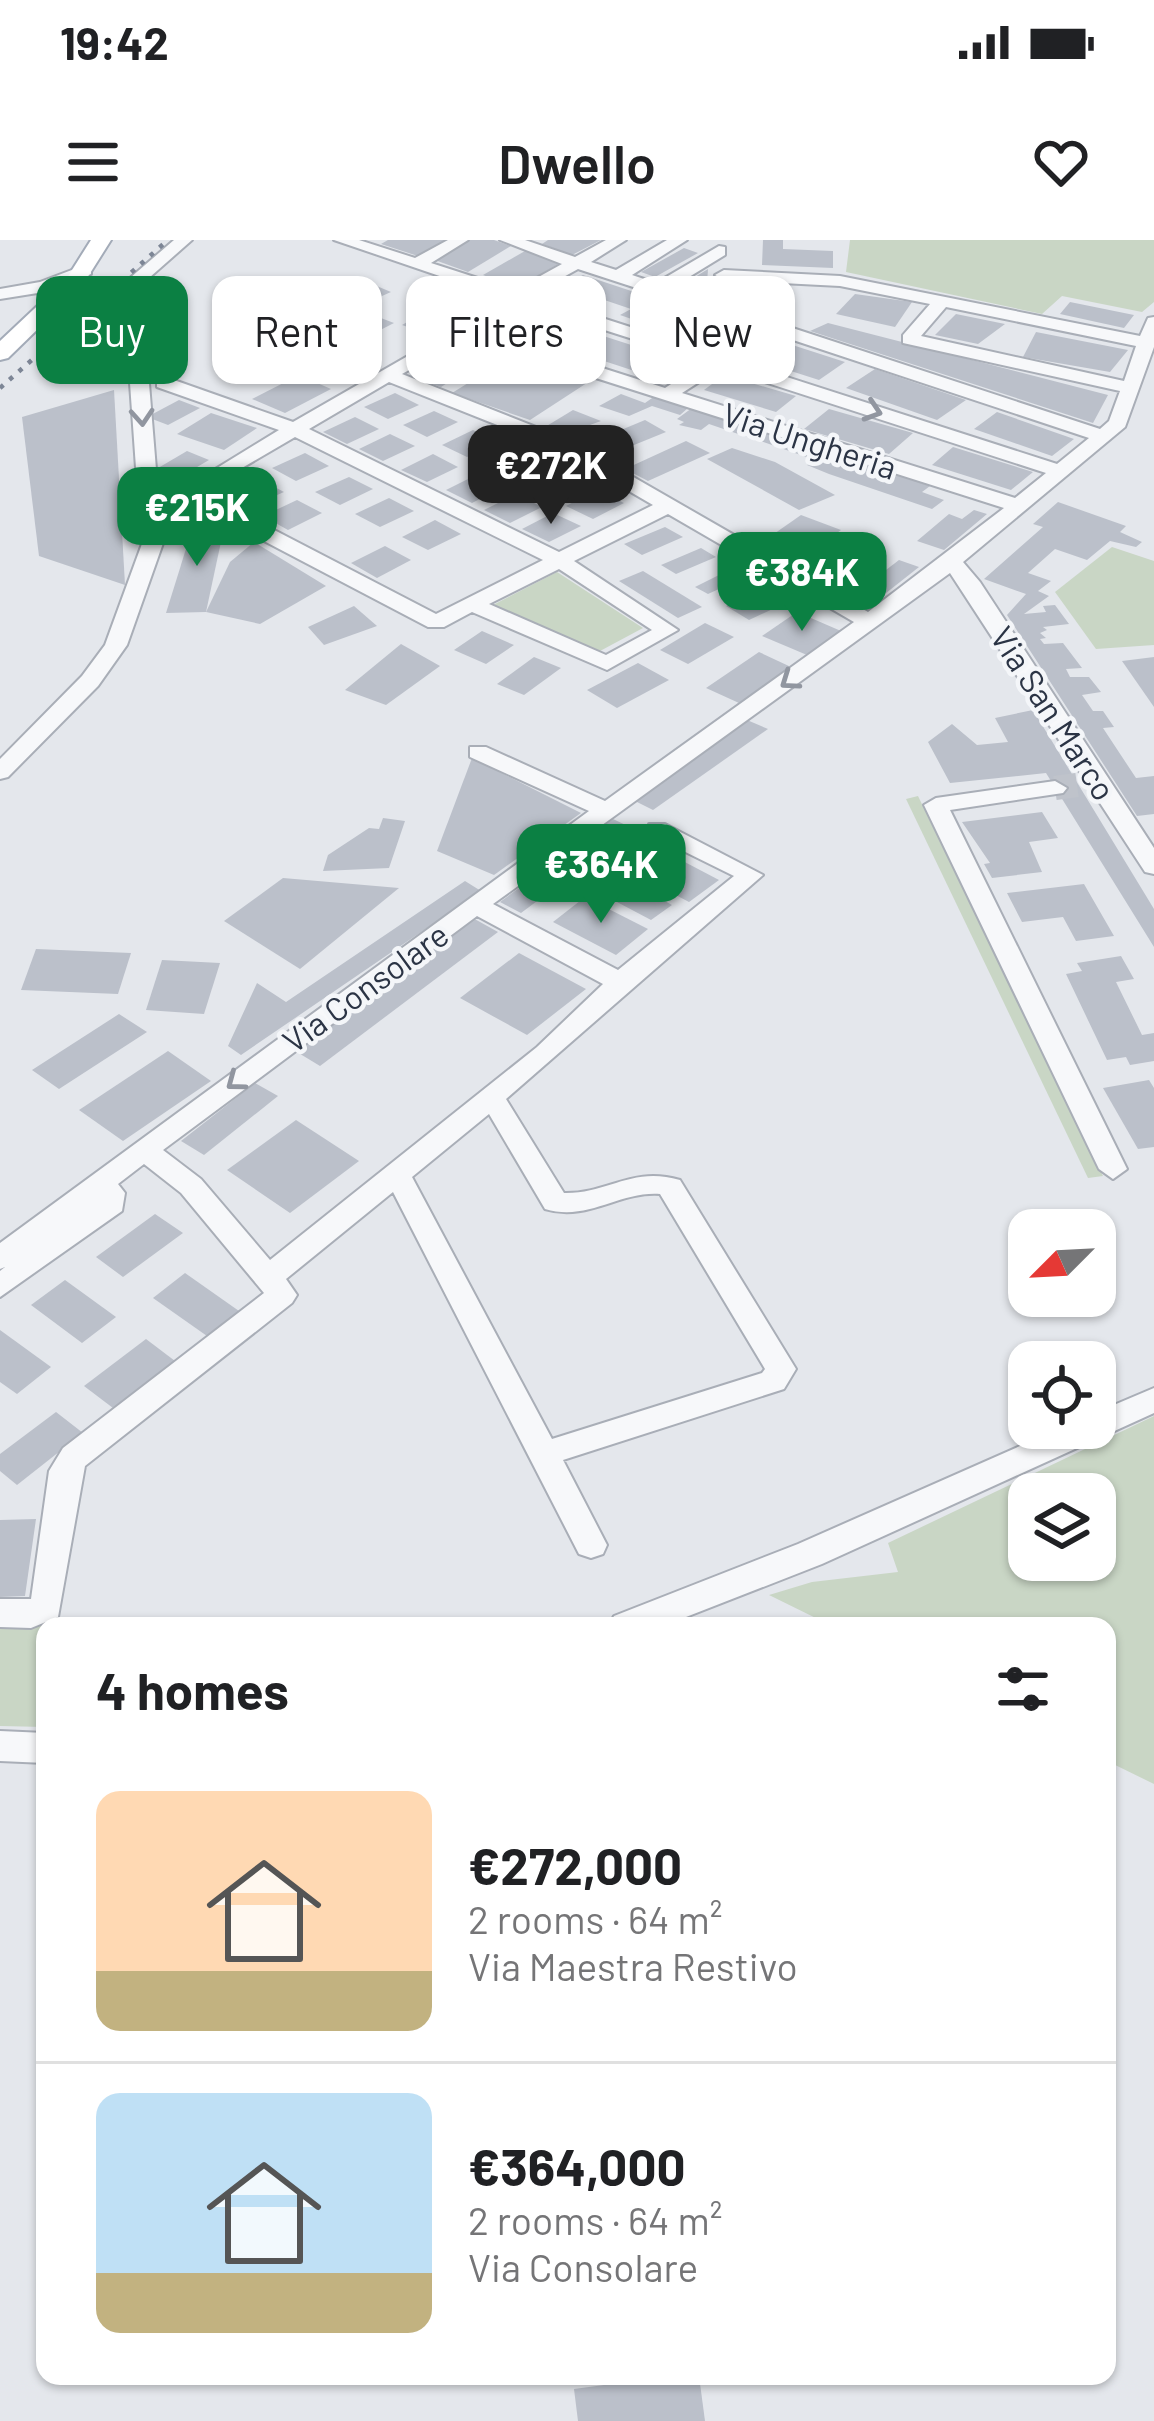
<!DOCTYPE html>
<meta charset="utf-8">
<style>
:root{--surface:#fff;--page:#f2f2f2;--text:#202124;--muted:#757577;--line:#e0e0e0;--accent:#0b8043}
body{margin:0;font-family:Barlow,sans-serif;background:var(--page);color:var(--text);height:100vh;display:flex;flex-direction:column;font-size:45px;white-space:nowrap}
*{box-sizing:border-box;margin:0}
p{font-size:39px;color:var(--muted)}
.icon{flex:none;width:66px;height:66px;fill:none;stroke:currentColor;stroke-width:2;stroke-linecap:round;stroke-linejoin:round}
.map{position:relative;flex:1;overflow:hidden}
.details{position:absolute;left:36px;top:1377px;width:1080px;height:768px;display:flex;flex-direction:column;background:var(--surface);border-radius:24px;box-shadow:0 3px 9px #0004}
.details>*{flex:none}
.hud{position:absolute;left:36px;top:36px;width:1083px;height:108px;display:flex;gap:24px}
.needle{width:78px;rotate:246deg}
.buttons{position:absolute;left:1008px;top:969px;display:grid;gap:24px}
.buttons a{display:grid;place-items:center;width:108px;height:108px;border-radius:24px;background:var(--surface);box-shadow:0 3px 9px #0004;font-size:60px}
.price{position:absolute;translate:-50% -102px;padding:0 27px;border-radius:24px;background:var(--accent);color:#fff;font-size:39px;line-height:78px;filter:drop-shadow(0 3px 6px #0008)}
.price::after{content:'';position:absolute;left:50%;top:72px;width:36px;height:27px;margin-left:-18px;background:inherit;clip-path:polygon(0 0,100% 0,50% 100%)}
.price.current{background:#222;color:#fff}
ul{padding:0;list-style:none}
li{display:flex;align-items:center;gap:36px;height:300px;padding:0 60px}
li+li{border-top:3px solid var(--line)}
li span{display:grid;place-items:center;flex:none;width:336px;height:240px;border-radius:24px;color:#555}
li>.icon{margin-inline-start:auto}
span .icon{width:144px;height:144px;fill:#fffc;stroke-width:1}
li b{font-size:51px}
h2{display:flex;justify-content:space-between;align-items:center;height:144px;padding:0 60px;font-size:51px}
.pill{padding:0 42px;border-radius:24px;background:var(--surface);box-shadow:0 3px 9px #0004;font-size:42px;line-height:108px}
.pill.current{background:var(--accent);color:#fff}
.status{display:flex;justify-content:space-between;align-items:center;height:84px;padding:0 60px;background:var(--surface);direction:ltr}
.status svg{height:33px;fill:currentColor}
header{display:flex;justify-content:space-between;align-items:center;height:156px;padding:0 60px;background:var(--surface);font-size:54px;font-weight:600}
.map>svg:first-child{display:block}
.green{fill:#c9d6c5;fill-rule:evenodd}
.building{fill:#bbc0ca}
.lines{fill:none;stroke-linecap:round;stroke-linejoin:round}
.minor-tunnel{stroke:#bfc3cb;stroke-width:24;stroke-dasharray:24 12;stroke-linecap:butt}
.minor-casing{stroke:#a9aeb7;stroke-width:4}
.major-casing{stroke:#a3abb8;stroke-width:4}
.minor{fill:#f7f8fa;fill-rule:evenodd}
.major{fill:#fff;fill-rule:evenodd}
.rail{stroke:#7d8696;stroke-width:4.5;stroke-dasharray:4.5 8;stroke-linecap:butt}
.oneway{stroke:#9196a0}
.labels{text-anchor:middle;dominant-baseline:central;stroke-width:9;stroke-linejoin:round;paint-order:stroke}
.far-street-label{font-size:33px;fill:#2b3445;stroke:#f4f6f9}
</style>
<div class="status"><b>19:42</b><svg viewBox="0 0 49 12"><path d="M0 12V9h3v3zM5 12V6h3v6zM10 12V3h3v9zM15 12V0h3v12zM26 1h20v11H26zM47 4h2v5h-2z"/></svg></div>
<header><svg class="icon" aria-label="menu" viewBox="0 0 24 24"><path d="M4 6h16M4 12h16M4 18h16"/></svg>Dwello<svg class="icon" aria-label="heart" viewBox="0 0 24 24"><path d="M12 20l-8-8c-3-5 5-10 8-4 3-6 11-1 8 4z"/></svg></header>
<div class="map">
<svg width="1154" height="2181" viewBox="0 0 1154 2181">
<rect width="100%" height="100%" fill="#e4e7ec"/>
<!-- green -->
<g class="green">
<path d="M850 0H1154V62L1142 72 1062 56 1042 74 846 32Z"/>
<path d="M1112 307 1154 321V405L1096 409 1055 352Z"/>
<path d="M557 332 643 388 600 411 493 365Z"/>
<path d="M918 556 1103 936 1088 938 906 559Z"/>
<path d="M1154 1176V1544L1107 1521V1386H832L769 1355 812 1342 898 1332 888 1303ZM1029 1254H1095V1320H1029Z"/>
<path d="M0 1385 45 1386V1487L0 1486Z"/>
</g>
<!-- building -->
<g class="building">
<path d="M388 0H450L421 17 381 4Z"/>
<path d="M470 0H494L511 6 468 32 432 19Z"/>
<path d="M548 0H601L572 15 542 4Z"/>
<path d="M763 0H783V9L833 11V28L762 25Z"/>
<path d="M684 8 698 13 655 37 641 32Z"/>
<path d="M525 11 560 23 517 48 483 35Z"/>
<path d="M708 29 706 58 679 47Z"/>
<path d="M583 35 746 89 715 108 620 75 631 69 563 46Z"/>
<path d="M372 44 391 52 346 72 327 64Z"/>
<path d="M855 54 912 62 895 87 836 74Z"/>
<path d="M442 62 466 71 425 93 402 85Z"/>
<path d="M1070 62 1134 75 1124 88 1060 74Z"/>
<path d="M526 71 687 123 662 140 500 87Z"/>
<path d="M956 74 1005 84 978 104 935 95Z"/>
<path d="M373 75 394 83 349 106 328 98Z"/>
<path d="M828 83 1108 155 1093 183 810 91Z"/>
<path d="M1036 92 1128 110 1110 132 1023 117Z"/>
<path d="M476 101 500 109 441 147 417 139Z"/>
<path d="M780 101 845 122 819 140 753 119Z"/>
<path d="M306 103 359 123 337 135 284 114Z"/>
<path d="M515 114 593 139 530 180 452 153Z"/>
<path d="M875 129 966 160 937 180 846 148Z"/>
<path d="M299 135 331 149 285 173 252 159Z"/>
<path d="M724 135 796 156 776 172 704 150Z"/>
<path d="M114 150 125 345 39 316 22 177Z"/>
<path d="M395 153 419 165 388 179 364 167Z"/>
<path d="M621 154 645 163 655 156 688 168 680 175 652 166 629 176 599 166Z"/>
<path d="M179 160 200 168 168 185 147 177Z"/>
<path d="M692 168 754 188 744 196 709 184 701 190 679 185 684 182 677 179Z"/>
<path d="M829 169 913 193 889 214 804 189Z"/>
<path d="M573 170 601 181 565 194 545 187Z"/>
<path d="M434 171 458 182 427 197 403 185Z"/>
<path d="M997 172 1074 199 1052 216 974 189Z"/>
<path d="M211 173 257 188 224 210 177 194Z"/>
<path d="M355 177 379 189 347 204 323 192Z"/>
<path d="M645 180 666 192 607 216 585 205Z"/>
<path d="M756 189 930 246 922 252 944 260 932 269 829 234 807 225 815 220 746 196Z"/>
<path d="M473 190 498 202 467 217 442 205Z"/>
<path d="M390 194 415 206 383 221 359 209Z"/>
<path d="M686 201 710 213 648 241 625 229Z"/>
<path d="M953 207 1033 232 1011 250 932 225Z"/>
<path d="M732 208 775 222 835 255 799 270 707 219Z"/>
<path d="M187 211 209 220 175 240 153 231Z"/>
<path d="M518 211 544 223 513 239 487 226Z"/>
<path d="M305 213 329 226 296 241 272 228Z"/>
<path d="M433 214 458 227 427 242 401 230Z"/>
<path d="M559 232 586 245 555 261 528 247Z"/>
<path d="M478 234 503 247 472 263 446 250Z"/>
<path d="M349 237 373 249 340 265 315 252Z"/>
<path d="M260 239 284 252 250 267 226 254Z"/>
<path d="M597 250 624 263 593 279 566 266Z"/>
<path d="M516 254 542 267 510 283 484 270Z"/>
<path d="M389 258 414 271 380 287 355 274Z"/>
<path d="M297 260 322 273 288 290 263 276Z"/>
<path d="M1058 262 1126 286 1120 292 1142 302 1136 307 1110 301 1087 320 1055 309 1028 333 1051 341 1038 351 1049 356 1024 374 1046 372 1043 366 1055 365 1069 384 1043 387 1047 390 1040 393 1046 398 1040 399 1044 404 1063 403 1082 428 1066 429 1070 437H1089L1101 452 1082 455 1093 471H1103L1114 487 1103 488 1136 538 1154 536V574L1137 576 1007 375 1026 354 984 339 1043 287 1033 284Z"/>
<path d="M974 270 987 274 944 310 917 301 949 274 962 279Z"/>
<path d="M553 273 581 286 549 302 522 289Z"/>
<path d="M801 275 841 290 796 323 755 307Z"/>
<path d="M195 280 225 283 206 372 166 373Z"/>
<path d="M435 280 461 294 428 310 402 297Z"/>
<path d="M665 287 683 297 642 315 624 304Z"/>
<path d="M254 302 326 346 260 384 206 372 230 322Z"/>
<path d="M385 306 411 320 377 338 351 323Z"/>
<path d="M701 308 716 317 676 334 661 325Z"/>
<path d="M899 320 919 327 867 368 847 360Z"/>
<path d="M733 328 747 336 708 354 695 347Z"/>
<path d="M643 331 702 367 678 378 619 341Z"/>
<path d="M769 347 792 360 749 380 726 366Z"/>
<path d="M354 366 377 386 324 405 308 387Z"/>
<path d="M797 372 841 391 807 415 762 396Z"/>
<path d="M705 383 734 397 688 424 660 410Z"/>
<path d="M482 391 514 405 486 424 454 410Z"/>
<path d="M401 404 440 426 386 465 345 450Z"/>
<path d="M759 412 791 427 739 463 706 448Z"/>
<path d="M534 417 561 428 524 455 497 444Z"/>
<path d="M1154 417V467L1122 421Z"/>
<path d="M638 423 669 440 617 468 587 450Z"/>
<path d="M1033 470 1154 669V707L1046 533 950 543 928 502 952 484 977 505 1008 502 995 478Z"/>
<path d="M747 480 768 489 653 570 633 560Z"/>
<path d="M472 518 581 573 494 635 437 611Z"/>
<path d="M1042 572 1058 598 1029 602 1042 632 992 638 984 624 990 623 962 582Z"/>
<path d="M383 578 405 581 389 628 323 631 328 615 369 588 379 589Z"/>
<path d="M613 579 634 589 521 673 500 662Z"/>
<path d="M658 608 719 640 689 662 628 630Z"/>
<path d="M621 637 672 665 651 680 600 653Z"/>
<path d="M283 638 399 648 300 729 224 681Z"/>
<path d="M465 641 481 651 241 815 228 806 257 743 286 762Z"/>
<path d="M1084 644 1114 696 1076 701 1063 677 1022 682 1007 653Z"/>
<path d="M585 657 648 689 616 715 553 682Z"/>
<path d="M471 677 498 692 320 826 292 809Z"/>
<path d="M36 709 131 713 118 754 21 750Z"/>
<path d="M519 713 586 749 527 795 460 758Z"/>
<path d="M1121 716 1134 739 1116 742 1142 795 1154 793V821L1130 825 1126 817 1107 820 1066 734 1082 731 1077 723Z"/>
<path d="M162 720 220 723 204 774 146 770Z"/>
<path d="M119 774 147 792 59 849 32 830Z"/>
<path d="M168 811 211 841 123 901 79 870Z"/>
<path d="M1149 840 1154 848V907L1138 909 1103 848Z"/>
<path d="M255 843 278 856 204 915 181 901Z"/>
<path d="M296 880 359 921 290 973 227 930Z"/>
<path d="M155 974 183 993 123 1037 96 1017Z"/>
<path d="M185 1033 239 1071 207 1096 153 1058Z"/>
<path d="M65 1040 116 1077 82 1103 31 1065Z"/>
<path d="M0 1090 51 1127 17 1154 0 1142Z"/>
<path d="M146 1099 175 1121 113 1168 84 1146Z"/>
<path d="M56 1172 83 1193 17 1245 0 1231V1214Z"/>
<path d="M36 1279 25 1356 0 1357V1280Z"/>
<path d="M671 2136H699L705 2181H578L574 2149Z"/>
</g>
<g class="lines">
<!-- minor-tunnel -->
<path class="minor-tunnel" d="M1055 548 1077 545"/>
<defs>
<g id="minor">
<path d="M174 0H192L141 45 158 254 165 260 279 190 157 147V139H171L293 182 507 59 334 0H359L415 18 448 0H468L431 23 515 50 562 24 500 0H525L575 17 606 0H626L591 22 616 30 667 0H687L632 35 656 43 719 6 725 7V15L671 48 1100 189 1109 181 1120 151 903 103V95L930 64 840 46 724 40 715 35 724 30 840 36 1140 96 1148 78 1154 77V107L1125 187 963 322 980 342 1154 608V634L1145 632 950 333 493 664 618 730 734 636 649 594V584H665L763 635 506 859 564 953C609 954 631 926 680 940L796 1129 784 1149 563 1220 607 1305 603 1314 591 1318 579 1314 393 952 286 1039 297 1055 292 1063 85 1226 58 1377 31 1388 0 1387V1359H31L49 1231 63 1208 264 1053 181 953 144 924 118 944 125 953 122 971 0 1057V1031L5 1027 0 1029V1003L589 571 470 517V507H486L605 561 854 382 668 274 574 321 678 390 607 430 472 372 444 387H428L188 261 174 272 127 405 98 446 8 537 0 539V519L82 436 105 405 154 271 138 256 123 44ZM578 29 759 88 717 115 531 55ZM523 64 705 122 665 148 480 89ZM946 67 1136 106 1124 141 921 96ZM775 94 1089 198 1057 224 734 120ZM467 97 1004 268 868 372 569 200 402 134ZM721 128 1046 233 1015 258 682 153ZM389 142 555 208 653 265 559 312 309 189ZM295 197 543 320 436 374 201 252ZM559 329 652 390 606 415 489 364ZM477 676 603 744 537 807 270 1020 201 939 163 910ZM489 874 545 969C588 982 619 951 660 954L765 1129 762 1133 552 1199 412 937Z"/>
<path d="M85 25 91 26V34L50 51 0 59V49L40 42Z"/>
<path d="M1055 541 1067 548 1063 553 950 570 1127 929 1113 939 1099 929 924 565 936 558Z"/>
<path d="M1154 1148V1173L822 1324 663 1386H609L614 1376 798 1304 1061 1188H1095V1173Z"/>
<path d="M0 1491 45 1493V1523L0 1521Z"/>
</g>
<path id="major" d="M91 0H111L82 46 8 118 0 120V101L67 38Z"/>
</defs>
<!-- minor casing -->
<use href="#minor" class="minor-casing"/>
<!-- major casing -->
<use href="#major" class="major-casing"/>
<!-- minor -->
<use href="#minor" class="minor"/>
<!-- major -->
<use href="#major" class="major"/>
<!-- rail -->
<path class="rail" d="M0 148 168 0"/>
</g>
<!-- one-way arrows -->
<defs><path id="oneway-chevron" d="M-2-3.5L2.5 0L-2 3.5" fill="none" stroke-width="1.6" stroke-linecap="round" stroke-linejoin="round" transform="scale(3)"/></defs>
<g class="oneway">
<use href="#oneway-chevron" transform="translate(873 171) rotate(18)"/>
<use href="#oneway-chevron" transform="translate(142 177) rotate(86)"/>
<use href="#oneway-chevron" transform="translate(789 441) rotate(145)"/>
<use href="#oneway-chevron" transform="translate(235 842) rotate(143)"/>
</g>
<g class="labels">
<!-- far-street labels -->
<g class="far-street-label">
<text transform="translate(810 200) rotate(18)">Via Ungheria</text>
<text transform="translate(1054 473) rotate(57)">Via San Marco</text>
<text transform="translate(365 747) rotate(-36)">Via Consolare</text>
</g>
</g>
</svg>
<div class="buttons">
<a><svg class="needle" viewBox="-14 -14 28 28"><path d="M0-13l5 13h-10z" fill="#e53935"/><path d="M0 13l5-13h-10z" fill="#757577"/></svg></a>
<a><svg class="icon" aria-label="locate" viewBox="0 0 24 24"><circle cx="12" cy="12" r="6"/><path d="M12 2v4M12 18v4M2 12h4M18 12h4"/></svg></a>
<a><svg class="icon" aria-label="layers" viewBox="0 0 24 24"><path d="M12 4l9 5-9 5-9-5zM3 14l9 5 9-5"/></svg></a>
</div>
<b class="price current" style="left:551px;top:287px">€272K</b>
<b class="price" style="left:197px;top:329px">€215K</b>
<b class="price" style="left:802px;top:394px">€384K</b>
<b class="price" style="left:601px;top:686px">€364K</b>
<div class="hud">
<a class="pill current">Buy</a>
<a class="pill">Rent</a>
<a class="pill">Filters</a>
<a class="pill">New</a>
</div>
<section class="details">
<h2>4 homes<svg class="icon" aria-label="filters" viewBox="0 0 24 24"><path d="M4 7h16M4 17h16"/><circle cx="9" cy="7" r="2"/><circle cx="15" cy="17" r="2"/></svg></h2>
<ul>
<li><span style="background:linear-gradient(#ffd9b3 75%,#c2b280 0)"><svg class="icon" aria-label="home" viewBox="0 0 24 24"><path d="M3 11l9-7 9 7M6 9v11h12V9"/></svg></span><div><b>€272,000</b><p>2 rooms · 64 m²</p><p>Via Maestra Restivo</p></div></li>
<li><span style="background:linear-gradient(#bfe0f5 75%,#c2b280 0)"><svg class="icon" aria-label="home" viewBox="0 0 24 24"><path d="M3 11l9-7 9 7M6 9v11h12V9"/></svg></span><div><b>€364,000</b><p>2 rooms · 64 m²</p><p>Via Consolare</p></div></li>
</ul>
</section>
</div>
